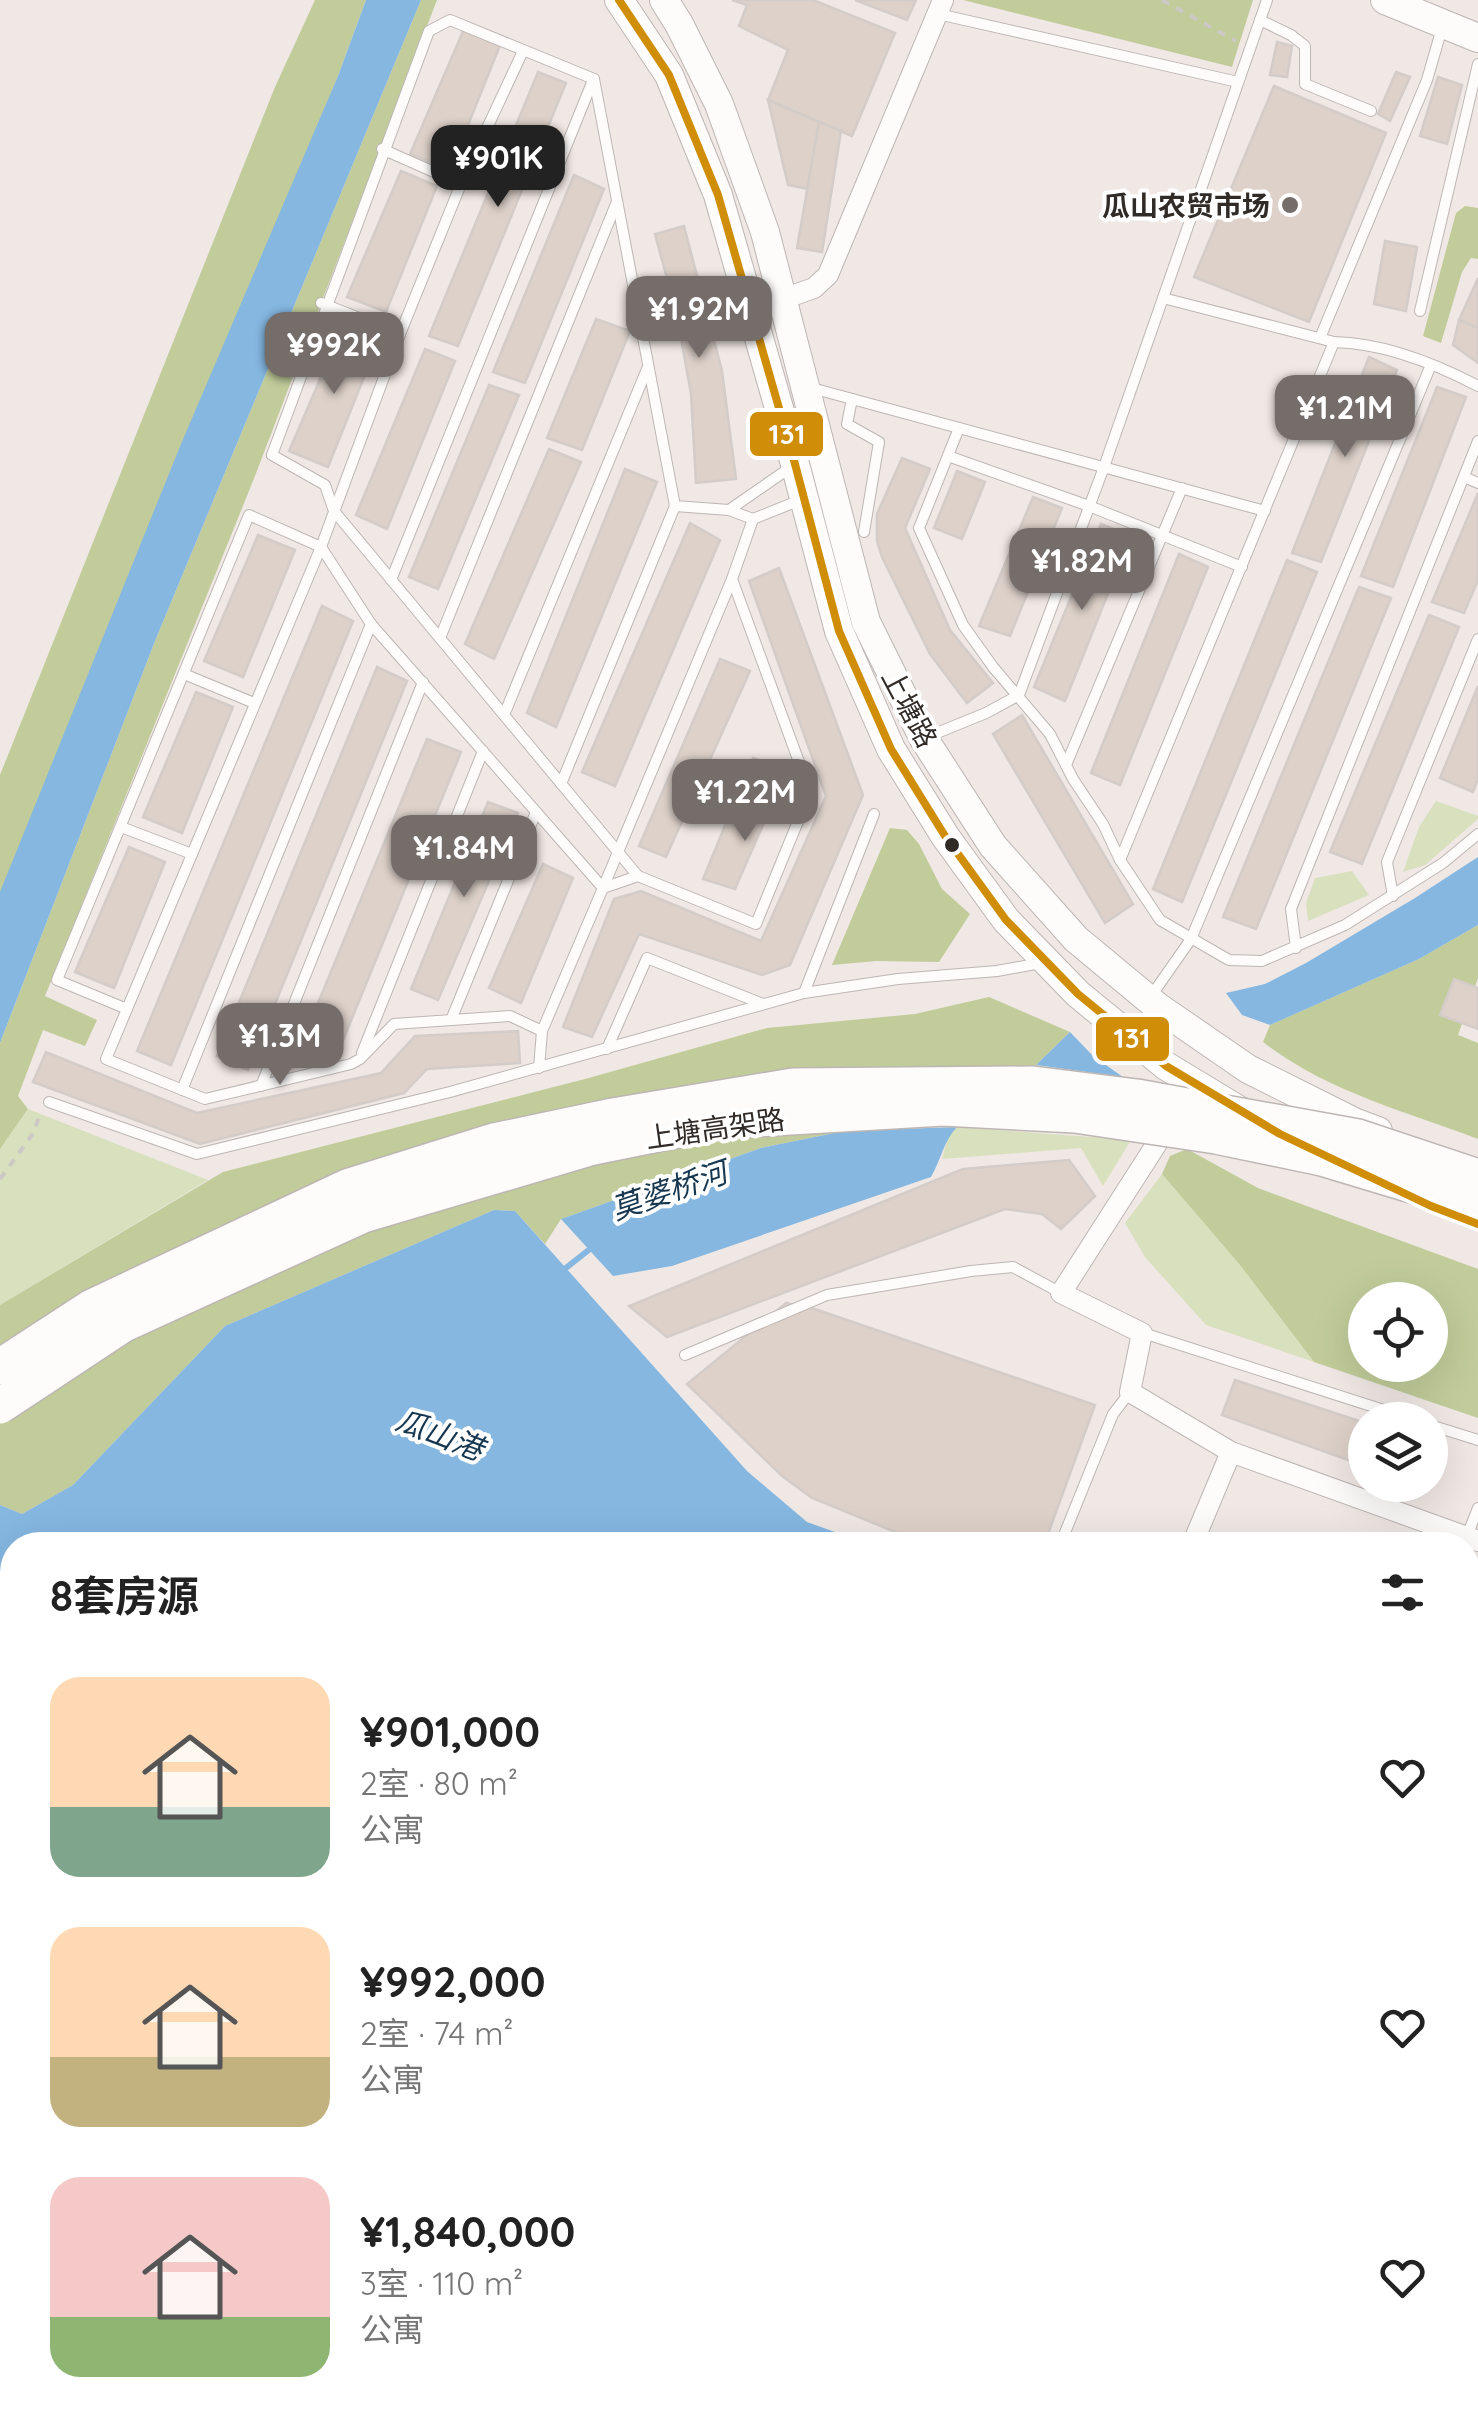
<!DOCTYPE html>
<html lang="zh">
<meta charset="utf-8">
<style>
:root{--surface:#fff;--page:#f6f6f6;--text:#222;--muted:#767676;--accent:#746d6a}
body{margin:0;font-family:Quicksand,"Noto Sans SC",sans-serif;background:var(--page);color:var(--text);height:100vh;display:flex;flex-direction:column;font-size:38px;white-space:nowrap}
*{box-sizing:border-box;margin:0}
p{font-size:32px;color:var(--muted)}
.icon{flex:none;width:55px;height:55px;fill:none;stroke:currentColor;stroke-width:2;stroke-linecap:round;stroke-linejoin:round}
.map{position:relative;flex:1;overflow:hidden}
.drawer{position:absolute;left:0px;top:1532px;width:1480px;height:892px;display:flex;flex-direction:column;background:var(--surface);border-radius:40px 40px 0 0;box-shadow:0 10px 40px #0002}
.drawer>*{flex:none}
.fabs{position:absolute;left:1348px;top:1282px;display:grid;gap:20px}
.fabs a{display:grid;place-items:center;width:100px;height:100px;border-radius:50%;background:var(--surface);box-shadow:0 10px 40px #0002;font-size:50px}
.price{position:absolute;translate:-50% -85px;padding:0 22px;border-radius:20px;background:var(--accent);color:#fff;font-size:32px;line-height:65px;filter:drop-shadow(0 2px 5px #0008)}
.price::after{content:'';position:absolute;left:50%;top:60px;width:30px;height:22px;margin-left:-15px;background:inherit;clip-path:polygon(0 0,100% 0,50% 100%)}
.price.current{background:#222;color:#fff}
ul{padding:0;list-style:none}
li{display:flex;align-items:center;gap:30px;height:250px;padding:0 50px}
li span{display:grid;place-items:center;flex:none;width:280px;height:200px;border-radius:30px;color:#555}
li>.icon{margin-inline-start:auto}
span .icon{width:120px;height:120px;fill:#fffc;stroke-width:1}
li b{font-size:42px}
h2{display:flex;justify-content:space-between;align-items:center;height:120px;padding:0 50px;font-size:42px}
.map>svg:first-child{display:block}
.green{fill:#d8e0be}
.forest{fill:#c1cc9a;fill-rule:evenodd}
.water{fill:#85b7e1}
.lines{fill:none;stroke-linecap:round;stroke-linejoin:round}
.stream{stroke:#85b7e1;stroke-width:6}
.building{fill:#ddd1c9;stroke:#d3ccc8;stroke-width:2.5}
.secondary-tunnel{stroke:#cac2be;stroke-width:28;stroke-dasharray:28 14;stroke-linecap:butt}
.lane-casing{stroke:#bdb6b3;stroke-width:12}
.street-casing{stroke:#bdb6b3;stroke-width:22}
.secondary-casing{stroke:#bdb6b3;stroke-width:30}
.path{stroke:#ccc8c6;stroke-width:4;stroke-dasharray:8 8;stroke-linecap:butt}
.lane{stroke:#fdfcfb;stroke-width:10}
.street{stroke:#fdfcfb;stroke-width:20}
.secondary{stroke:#fdfcfb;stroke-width:28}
.highway-bridge-casing{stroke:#bdb6b3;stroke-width:38;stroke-linecap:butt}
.highway-bridge{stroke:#fdfcfb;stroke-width:35}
.bus-1-casing{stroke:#fff;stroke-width:15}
.bus-1{stroke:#cf8d08;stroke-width:8}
.poi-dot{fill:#746d6a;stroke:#fff;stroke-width:4}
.bus-dot{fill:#312b28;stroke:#fff;stroke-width:4}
.labels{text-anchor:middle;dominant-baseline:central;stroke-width:8;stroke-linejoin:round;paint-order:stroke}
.poi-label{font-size:28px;font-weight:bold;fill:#312b28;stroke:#fff;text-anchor:end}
.street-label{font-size:28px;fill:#312b28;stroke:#fff}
.water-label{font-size:30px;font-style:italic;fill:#173750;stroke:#fff}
.line-badge{stroke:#fff;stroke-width:4}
.badge-label{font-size:28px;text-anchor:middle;font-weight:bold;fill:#fff}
</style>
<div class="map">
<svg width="1478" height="2423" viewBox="0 0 1478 2423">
<rect width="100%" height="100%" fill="#f0e8e4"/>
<!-- green -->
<g class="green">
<path d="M1436 801 1478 816V819L1425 865 1403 872 1419 827Z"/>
<path d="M1352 871 1369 895 1308 921 1306 903 1315 878Z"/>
<path d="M28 1109 208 1180 0 1305V1149Z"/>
<path d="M957 1127 1131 1140 1103 1186 1081 1148 942 1159 948 1136Z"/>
<path d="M1162 1174 1240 1265 1314 1362 1206 1325 1145 1257 1125 1223Z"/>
</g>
<!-- forest -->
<g class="forest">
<path d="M315 0H366L338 76 0 895V775L275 87Z"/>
<path d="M421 0H437L255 476 45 996 97 1020 85 1046 43 1030 18 1096 28 1109 0 1149V1043L155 641Z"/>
<path d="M963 0H1253L1232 67Z"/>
<path d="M1465 206 1478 208V259L1471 258 1462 272 1441 343 1423 336 1456 213Z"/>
<path d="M890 828 907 830 919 844 942 889 970 914 939 962 876 961 832 965Z"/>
<path d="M1478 925V978L1458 1035 1478 1043V1139C1406 1112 1324 1090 1263 1042L1270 1025 1419 959Z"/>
<path d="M989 997 1070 1032 1036 1065 844 1131 761 1148 561 1219 545 1244 515 1211 494 1210 225 1326 73 1485 22 1514 0 1505V1305L223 1172 585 1079 767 1028 915 1014Z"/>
<path d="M1187 1149 1258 1188 1478 1269V1418L1314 1362 1240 1265 1162 1174 1170 1156ZM1365 1300H1430V1365H1365Z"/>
</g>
<!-- water -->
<g class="water">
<path d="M366 0H421L155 641 0 1043V892L181 444 338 76Z"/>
<path d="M1478 857V925L1419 959 1270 1025 1242 1015 1226 993 1265 984 1306 963 1415 898Z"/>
<path d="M1070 1032 1093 1056 1123 1077 1036 1065Z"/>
<path d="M957 1127C944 1140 941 1160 931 1177L672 1266 613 1276 561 1219 761 1148 844 1131Z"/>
<path d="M494 1210 515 1211 747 1471 807 1522 871 1545H12V1851L0 1864V1505L22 1514 73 1485 225 1326Z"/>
<path d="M1468 1772 1478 1776V1991L1468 1988Z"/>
</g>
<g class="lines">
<!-- stream -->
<path class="stream" d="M562 1271 595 1245"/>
</g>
<!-- building -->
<g class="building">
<path d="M732 0H813L895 33 852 136 768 100 788 50 739 26 747 5Z"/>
<path d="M855 0H916L907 20Z"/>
<path d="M464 29 501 43 450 170 410 154Z"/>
<path d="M1277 42 1292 46 1287 77 1270 75Z"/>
<path d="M538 72 566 83 458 346 429 336Z"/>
<path d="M1396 72 1410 77 1390 121 1378 114Z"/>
<path d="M1438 77 1462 85 1447 144 1420 136Z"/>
<path d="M1274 86 1386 133 1309 322 1194 277Z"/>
<path d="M768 100 819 122 808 189 788 185Z"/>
<path d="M819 122 841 131 822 252 797 248Z"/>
<path d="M401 171 437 186 386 312 347 297Z"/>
<path d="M574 175 604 189 525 383 493 372Z"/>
<path d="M684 226 722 371 736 479 696 483 691 394 677 316 655 234Z"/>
<path d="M1385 241 1417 247 1406 311 1374 304Z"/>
<path d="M1478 278V328L1459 320Z"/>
<path d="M596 319 630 331 582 450 547 438Z"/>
<path d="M1459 320 1478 328V363L1453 345Z"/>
<path d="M343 326 379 340 328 467 289 451Z"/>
<path d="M425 349 455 361 387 529 356 515Z"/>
<path d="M1369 357 1397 370 1321 562 1292 553Z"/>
<path d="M489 385 519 395 438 589 409 577Z"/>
<path d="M1437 387 1466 397 1393 587 1361 576Z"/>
<path d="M549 449 581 462 494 659 465 644Z"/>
<path d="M902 458 930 469 905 528 950 630 993 683 967 703 930 654 882 557 877 541V514Z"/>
<path d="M625 469 657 482 556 727 527 713Z"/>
<path d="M957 471 985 482 962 539 934 528Z"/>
<path d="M1478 493V580L1464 613 1432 602Z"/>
<path d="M1033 497 1062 508 1010 636 979 626Z"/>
<path d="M690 523 720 540 615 786 582 772Z"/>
<path d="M1101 524 1131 536 1065 701 1034 687Z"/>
<path d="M258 535 295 550 243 677 204 661Z"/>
<path d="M1179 554 1208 567 1120 785 1091 773Z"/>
<path d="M1287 560 1317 572 1182 902 1153 889Z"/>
<path d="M779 568 863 795 790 965 762 975 639 934 592 1037 563 1027 614 899 641 891 761 941 826 796 749 581Z"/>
<path d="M1359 587 1391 598 1256 929 1223 917Z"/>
<path d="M322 606 353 621 171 1065 137 1051Z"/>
<path d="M1429 615 1459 627 1362 864 1330 852Z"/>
<path d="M720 659 750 671 666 857 639 846Z"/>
<path d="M377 667 407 681 248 1070 217 1056Z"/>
<path d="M1478 686V779L1473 792 1440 778Z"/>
<path d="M196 692 233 707 182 833 143 817Z"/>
<path d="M1022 715 1133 904 1105 923 993 734Z"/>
<path d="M427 739 461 752 339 1050 304 1037Z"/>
<path d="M753 758 787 770 735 889 703 879Z"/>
<path d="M488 802 518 813 438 1000 411 989Z"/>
<path d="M129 847 165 862 114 988 75 972Z"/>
<path d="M543 864 573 878 521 1003 489 988Z"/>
<path d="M1454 979 1478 988V1029L1440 1015Z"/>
<path d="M518 1031 520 1063 427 1069 404 1093 200 1144 33 1082 46 1052 197 1113 381 1073 415 1036Z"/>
<path d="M1069 1160 1095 1196 1061 1229 1042 1214 1005 1209 667 1337 629 1306 963 1169Z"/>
<path d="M786 1303 812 1308 1095 1405 1044 1545H927L812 1498 782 1476 687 1384Z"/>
<path d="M1235 1380 1365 1423V1466L1222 1415Z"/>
</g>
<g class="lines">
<!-- secondary-tunnel -->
<g class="secondary-tunnel">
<path d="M0 2232 12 2236"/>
<path d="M0 2262 12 2266"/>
<path d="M389 2412 415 2423"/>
<path d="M468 2412 495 2423"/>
</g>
<defs>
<g id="lane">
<path d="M938 14 1238 82"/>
<path d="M1260 20 1291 35 1305 46V84L1371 111"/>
<path d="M594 79 450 20 429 31 272 455 325 485 334 511 638 876"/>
<path d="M594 79 675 506 729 510 753 519 732 579 810 792 756 924 638 876 603 888"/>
<path d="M382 149 461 184"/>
<path d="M1163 298 1334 342C1384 343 1434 363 1478 386"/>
<path d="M321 303 400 334"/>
<path d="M1420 311 1478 64"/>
<path d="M1320 338 1427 80 1442 28"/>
<path d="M808 387 1265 511"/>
<path d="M852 399 847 424 879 442 864 532"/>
<path d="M959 428 919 528 963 625 993 667 1050 734 1073 779 1103 824 1120 860 1160 920 1229 960 1262 961 1345 925 1443 863 1478 834"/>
<path d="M948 456 1089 506 1242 567"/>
<path d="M1464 477 1478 483"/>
<path d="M729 510 794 465"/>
<path d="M753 519 803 499"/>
<path d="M391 580 593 80"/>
<path d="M440 638 616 204"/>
<path d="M184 674 254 703"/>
<path d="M504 715 647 369"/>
<path d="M927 737 986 713 1019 695 1104 467 1267 0"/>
<path d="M1066 765 1182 488"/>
<path d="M561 784 675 506"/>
<path d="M121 827 192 854"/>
<path d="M1120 860 1334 342"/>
<path d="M603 888 732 579"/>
<path d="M1393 896 1387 862 1478 639"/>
<path d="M1296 948 1291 909 1478 441"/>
<path d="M804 993 874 814"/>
<path d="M1149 999 1191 939 1431 365"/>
<path d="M127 1009 57 980 249 515 321 547 400 334 461 184 523 51"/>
<path d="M451 1020 536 812"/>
<path d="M607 1049 647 958 763 1004"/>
<path d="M362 1053 483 751"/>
<path d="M539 1068 542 1031 603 888 371 624 321 547 106 1059 205 1099 351 1064 360 1059 394 1024 510 1016 542 1031"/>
<path d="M261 1086 423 682"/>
<path d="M182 1090 371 624"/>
<path d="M49 1102 197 1154 450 1092 804 993 898 979 997 971 1041 963"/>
<path d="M1143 1333 1415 1420"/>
<path d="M685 1355 827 1295 971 1271 1013 1267 1061 1293"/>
<path d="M1430 1425 1478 1440"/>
<path d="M1467 1536 1478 1508"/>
<path d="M1060 1545 1113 1414 1130 1392"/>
</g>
<g id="street">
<path d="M783 299 814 288 828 275 943 0"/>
<path d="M1170 1123 1061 1293 1142 1333 1130 1392 1231 1452 1478 1541"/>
<path d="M1192 1545 1231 1452"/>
<path d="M1468 1738 1478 1741"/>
<path d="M1468 2025 1478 2028"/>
<path d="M0 2210 12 2214"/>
<path d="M1468 2221 1478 2225"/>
<path d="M521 2412 545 2423"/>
</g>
<g id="secondary">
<path d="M619 0 669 75 718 195 795 464 839 631 891 749 945 836 1006 920 1078 994 1166 1066 1242 1112"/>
<path d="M664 0 679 24 719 104 765 232 866 622 924 739 993 846 1076 939 1158 1007 1248 1069 1354 1122 1378 1131"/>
<path d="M1385 0 1478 38"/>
</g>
</defs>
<!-- lane casing -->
<use href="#lane" class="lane-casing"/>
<!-- street casing -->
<use href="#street" class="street-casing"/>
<!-- secondary casing -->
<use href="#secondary" class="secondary-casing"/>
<!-- path -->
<g class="path">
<path d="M1162 0 1236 41"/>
<path d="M0 1179 32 1135 41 1113"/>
</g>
<!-- lane -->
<use href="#lane" class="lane"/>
<!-- street -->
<use href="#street" class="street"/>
<!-- secondary -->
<use href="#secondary" class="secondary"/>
<defs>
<g id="highway-bridge">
<path d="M0 1367 92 1307 347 1187 494 1141 613 1116 793 1086 1033 1084 1137 1097 1358 1137 1478 1177"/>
<path d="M0 1406 124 1324 363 1215 593 1147 722 1121 943 1108 1075 1115 1216 1136 1322 1158 1478 1205"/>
</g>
</defs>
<!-- highway-bridge casing -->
<use href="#highway-bridge" class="highway-bridge-casing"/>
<!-- highway-bridge -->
<use href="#highway-bridge" class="highway-bridge"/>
<defs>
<path id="bus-1" d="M619 0 669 75 718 195 795 464 839 631 891 749 945 836 1006 920 1078 994 1166 1066 1280 1134 1431 1206 1478 1224"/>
</defs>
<!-- bus-1 casing -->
<use href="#bus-1" class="bus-1-casing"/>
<!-- bus-1 -->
<use href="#bus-1" class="bus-1"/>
</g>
<!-- markers -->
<circle class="poi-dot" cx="1290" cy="205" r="10"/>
<circle class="bus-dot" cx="952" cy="845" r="9"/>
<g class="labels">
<!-- poi labels -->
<g class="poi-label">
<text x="1270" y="205">瓜山农贸市场</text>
</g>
<!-- street labels -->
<g class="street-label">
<text transform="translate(910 708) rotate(62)">上塘路</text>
<text transform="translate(715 1128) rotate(-8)">上塘高架路</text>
</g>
<!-- water labels -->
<g class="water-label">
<text transform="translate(669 1190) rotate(-19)">莫婆桥河</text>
<text transform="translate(440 1434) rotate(21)">瓜山港</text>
</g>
</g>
<g class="line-badge">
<rect x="748" y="410" width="77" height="48" rx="10" fill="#cf8d08"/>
<rect x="1094" y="1015" width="77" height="48" rx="10" fill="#cf8d08"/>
</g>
<g class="badge-label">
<text x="787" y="444">131</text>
<text x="1132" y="1048">131</text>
</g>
</svg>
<div class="fabs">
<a><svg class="icon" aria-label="locate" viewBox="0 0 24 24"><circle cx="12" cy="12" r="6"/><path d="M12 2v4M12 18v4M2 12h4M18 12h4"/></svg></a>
<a><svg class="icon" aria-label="layers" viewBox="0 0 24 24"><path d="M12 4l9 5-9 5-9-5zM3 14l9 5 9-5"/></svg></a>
</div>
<b class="price current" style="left:498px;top:210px">¥901K</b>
<b class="price" style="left:699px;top:361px">¥1.92M</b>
<b class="price" style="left:334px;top:397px">¥992K</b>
<b class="price" style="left:1345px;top:460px">¥1.21M</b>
<b class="price" style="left:1082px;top:613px">¥1.82M</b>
<b class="price" style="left:745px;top:844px">¥1.22M</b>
<b class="price" style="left:464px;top:900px">¥1.84M</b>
<b class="price" style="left:280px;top:1088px">¥1.3M</b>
<section class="drawer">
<h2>8套房源<svg class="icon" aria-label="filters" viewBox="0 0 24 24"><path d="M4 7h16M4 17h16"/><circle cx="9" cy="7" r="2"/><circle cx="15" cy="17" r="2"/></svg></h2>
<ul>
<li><span style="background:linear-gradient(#ffd9b3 65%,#7fa58c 0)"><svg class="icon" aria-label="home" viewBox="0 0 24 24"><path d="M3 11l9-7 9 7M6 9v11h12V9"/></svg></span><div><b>¥901,000</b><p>2室 · 80 m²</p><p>公寓</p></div><svg class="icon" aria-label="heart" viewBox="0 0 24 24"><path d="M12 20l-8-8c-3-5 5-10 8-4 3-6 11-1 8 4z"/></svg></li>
<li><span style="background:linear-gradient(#ffd9b3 65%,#c2b280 0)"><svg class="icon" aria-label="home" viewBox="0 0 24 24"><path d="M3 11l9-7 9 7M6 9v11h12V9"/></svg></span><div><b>¥992,000</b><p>2室 · 74 m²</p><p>公寓</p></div><svg class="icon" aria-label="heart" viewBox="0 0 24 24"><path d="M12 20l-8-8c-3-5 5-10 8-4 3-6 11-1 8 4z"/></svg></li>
<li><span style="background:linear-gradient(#f6c9c9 70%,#8fb573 0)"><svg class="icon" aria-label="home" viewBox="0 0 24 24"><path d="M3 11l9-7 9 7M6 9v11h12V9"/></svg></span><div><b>¥1,840,000</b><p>3室 · 110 m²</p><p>公寓</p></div><svg class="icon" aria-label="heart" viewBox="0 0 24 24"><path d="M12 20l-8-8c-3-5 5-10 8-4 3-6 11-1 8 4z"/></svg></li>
</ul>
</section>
</div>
